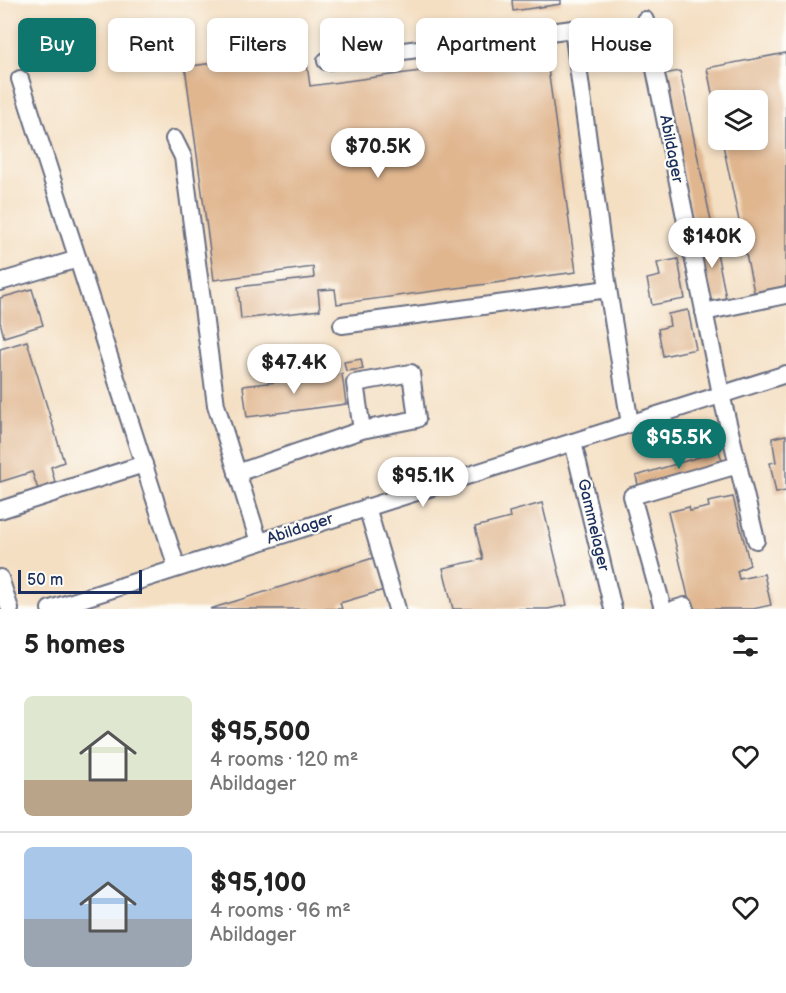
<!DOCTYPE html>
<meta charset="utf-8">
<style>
:root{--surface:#fff;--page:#f2f2f2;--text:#222;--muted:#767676;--line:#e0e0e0;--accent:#0f766e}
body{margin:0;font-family:"Balsamiq Sans",sans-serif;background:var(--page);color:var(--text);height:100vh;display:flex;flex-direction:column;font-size:22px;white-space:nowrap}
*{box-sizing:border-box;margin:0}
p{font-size:20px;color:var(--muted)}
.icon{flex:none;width:33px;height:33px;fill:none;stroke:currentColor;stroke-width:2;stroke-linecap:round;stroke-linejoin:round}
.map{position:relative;height:609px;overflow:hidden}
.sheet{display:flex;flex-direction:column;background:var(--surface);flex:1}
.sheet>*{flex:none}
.banner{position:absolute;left:18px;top:18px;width:750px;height:54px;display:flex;gap:12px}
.buttons{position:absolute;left:708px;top:90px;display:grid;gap:12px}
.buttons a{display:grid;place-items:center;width:60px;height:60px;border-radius:9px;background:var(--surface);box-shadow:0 3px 9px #0003;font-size:30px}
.scale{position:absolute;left:18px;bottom:15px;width:124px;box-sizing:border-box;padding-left:6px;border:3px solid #1b2f5e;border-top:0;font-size:16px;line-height:21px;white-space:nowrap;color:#1b2f5e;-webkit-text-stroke:4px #fdfcf7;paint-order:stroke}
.price{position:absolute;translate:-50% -51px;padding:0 14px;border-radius:21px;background:#fff;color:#222;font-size:20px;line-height:39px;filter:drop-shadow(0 2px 3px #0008)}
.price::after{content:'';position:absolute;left:50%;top:36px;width:18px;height:14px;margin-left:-9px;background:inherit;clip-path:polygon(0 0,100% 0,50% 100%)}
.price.current{background:var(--accent);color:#fff}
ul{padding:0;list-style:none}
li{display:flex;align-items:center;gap:18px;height:150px;padding:0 24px}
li+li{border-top:2px solid var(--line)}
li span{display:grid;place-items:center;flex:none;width:168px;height:120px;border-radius:9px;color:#555}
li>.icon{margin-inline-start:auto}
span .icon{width:72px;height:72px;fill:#fffc;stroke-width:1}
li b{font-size:26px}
h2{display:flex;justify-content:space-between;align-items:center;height:72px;padding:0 24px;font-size:26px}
.tag{padding:0 21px;border-radius:9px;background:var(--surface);box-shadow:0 3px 9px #0003;font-size:21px;line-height:54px}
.tag.current{background:var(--accent);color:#fff}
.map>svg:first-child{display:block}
.building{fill:#e0b68f}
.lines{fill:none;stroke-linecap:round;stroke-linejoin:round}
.minor-casing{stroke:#676d81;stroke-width:20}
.minor{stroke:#fff;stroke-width:16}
.labels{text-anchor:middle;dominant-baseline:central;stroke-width:4.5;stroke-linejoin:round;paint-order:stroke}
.street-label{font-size:16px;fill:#1b2f5e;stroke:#fdfcf7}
</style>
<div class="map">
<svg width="786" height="609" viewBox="0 0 786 609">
<rect width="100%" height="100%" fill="#fdfcf7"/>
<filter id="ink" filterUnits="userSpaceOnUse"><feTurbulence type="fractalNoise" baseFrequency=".0167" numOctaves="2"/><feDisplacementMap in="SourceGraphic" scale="12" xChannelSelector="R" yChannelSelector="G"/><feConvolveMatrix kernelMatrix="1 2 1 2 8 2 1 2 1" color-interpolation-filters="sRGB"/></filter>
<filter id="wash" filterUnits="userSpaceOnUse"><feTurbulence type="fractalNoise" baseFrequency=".008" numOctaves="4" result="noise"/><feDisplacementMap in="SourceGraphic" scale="24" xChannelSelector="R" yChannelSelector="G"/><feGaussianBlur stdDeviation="1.35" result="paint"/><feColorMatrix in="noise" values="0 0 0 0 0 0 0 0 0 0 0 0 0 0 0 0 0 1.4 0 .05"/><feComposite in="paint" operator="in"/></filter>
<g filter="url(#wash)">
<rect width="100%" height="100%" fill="#f4dfc3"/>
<g id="blocks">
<!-- building -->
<g class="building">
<path d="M512 0H561V4L513 11Z"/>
<path d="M305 50 310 86 546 54 576 272 337 304 335 289 318 290 320 310 241 319 238 287 314 278 313 267 214 280 185 67Z"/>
<path d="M786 53V286L754 292 722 140H758V100H718L717 118 707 68Z"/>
<path d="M680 71 712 226 695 229 663 74Z"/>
<path d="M714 237 726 298 710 301 698 240Z"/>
<path d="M678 259 685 299 652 305 647 279 660 276 657 263Z"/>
<path d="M32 289 43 325 4 337 0 322V298Z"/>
<path d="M688 310 696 349 663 356 658 329 670 326 668 314Z"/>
<path d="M27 341 64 462 51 467 56 486 39 492 32 472 0 482V349Z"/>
<path d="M361 359 363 369 346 371 344 362Z"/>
<path d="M342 374 346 404 247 417 243 386Z"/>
<path d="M786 435V491L776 493 770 463 776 462 772 438Z"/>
<path d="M719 451 723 464 639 489 636 476Z"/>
<path d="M733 497 750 565 737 571 739 579 764 574 771 605 753 609H691L668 512 689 507 690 511 709 507 708 502Z"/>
<path d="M542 503 567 605 548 609H453L443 568 483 559 475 527 510 518 509 512Z"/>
<path d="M373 558 384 590 340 603 342 609H210Z"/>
</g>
</g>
</g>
<g filter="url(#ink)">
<use href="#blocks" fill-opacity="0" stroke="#676d81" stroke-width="1.5"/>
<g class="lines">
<defs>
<g id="minor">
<path d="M645 20 721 394 756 540"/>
<path d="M326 61 573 29 608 289"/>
<path d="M20 79 177 568"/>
<path d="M174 139 183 157 216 405 259 542"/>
<path d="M0 282 78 259"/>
<path d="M704 312 786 295"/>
<path d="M342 325 608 289 630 424"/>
<path d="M573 442 613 609"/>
<path d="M237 473 362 430 417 419 411 373 355 383 362 430"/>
<path d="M367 507 397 609"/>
<path d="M0 510 144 464"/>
<path d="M0 578 10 609"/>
<path d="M50 609 786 374"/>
<path d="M663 609 632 496 738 465"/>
<path d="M675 609 685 606"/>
</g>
</defs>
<!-- minor casing -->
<use href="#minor" class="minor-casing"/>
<!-- minor -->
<use href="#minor" class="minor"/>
</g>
</g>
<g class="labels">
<!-- street labels -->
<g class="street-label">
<text transform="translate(671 149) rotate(79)">Abildager</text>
<text transform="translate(593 525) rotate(77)">Gammelager</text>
<text transform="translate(300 529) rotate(-18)">Abildager</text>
</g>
</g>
</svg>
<div class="buttons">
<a><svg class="icon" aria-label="layers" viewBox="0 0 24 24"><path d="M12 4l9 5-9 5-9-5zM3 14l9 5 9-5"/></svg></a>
</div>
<div class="scale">50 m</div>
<b class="price" style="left:378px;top:179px">$70.5K</b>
<b class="price" style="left:712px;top:269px">$140K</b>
<b class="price" style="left:294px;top:395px">$47.4K</b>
<b class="price current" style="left:679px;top:470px">$95.5K</b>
<b class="price" style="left:423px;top:508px">$95.1K</b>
<div class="banner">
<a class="tag current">Buy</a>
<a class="tag">Rent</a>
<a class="tag">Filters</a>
<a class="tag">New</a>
<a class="tag">Apartment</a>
<a class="tag">House</a>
</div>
</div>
<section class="sheet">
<h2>5 homes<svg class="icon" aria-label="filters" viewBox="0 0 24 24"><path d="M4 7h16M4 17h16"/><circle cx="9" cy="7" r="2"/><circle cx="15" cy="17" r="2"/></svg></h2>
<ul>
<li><span style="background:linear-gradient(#dfe7d0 70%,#b9a48a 0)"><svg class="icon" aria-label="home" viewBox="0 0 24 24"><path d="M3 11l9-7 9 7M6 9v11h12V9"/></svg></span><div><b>$95,500</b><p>4 rooms · 120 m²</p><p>Abildager</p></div><svg class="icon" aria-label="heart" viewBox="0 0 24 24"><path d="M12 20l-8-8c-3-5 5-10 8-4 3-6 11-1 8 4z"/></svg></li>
<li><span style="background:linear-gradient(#a9c7e8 60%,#9aa5b1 0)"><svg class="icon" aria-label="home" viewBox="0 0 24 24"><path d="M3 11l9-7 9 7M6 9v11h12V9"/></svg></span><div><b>$95,100</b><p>4 rooms · 96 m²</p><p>Abildager</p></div><svg class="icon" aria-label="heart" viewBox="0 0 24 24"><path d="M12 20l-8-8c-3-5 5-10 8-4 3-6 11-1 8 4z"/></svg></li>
</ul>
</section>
